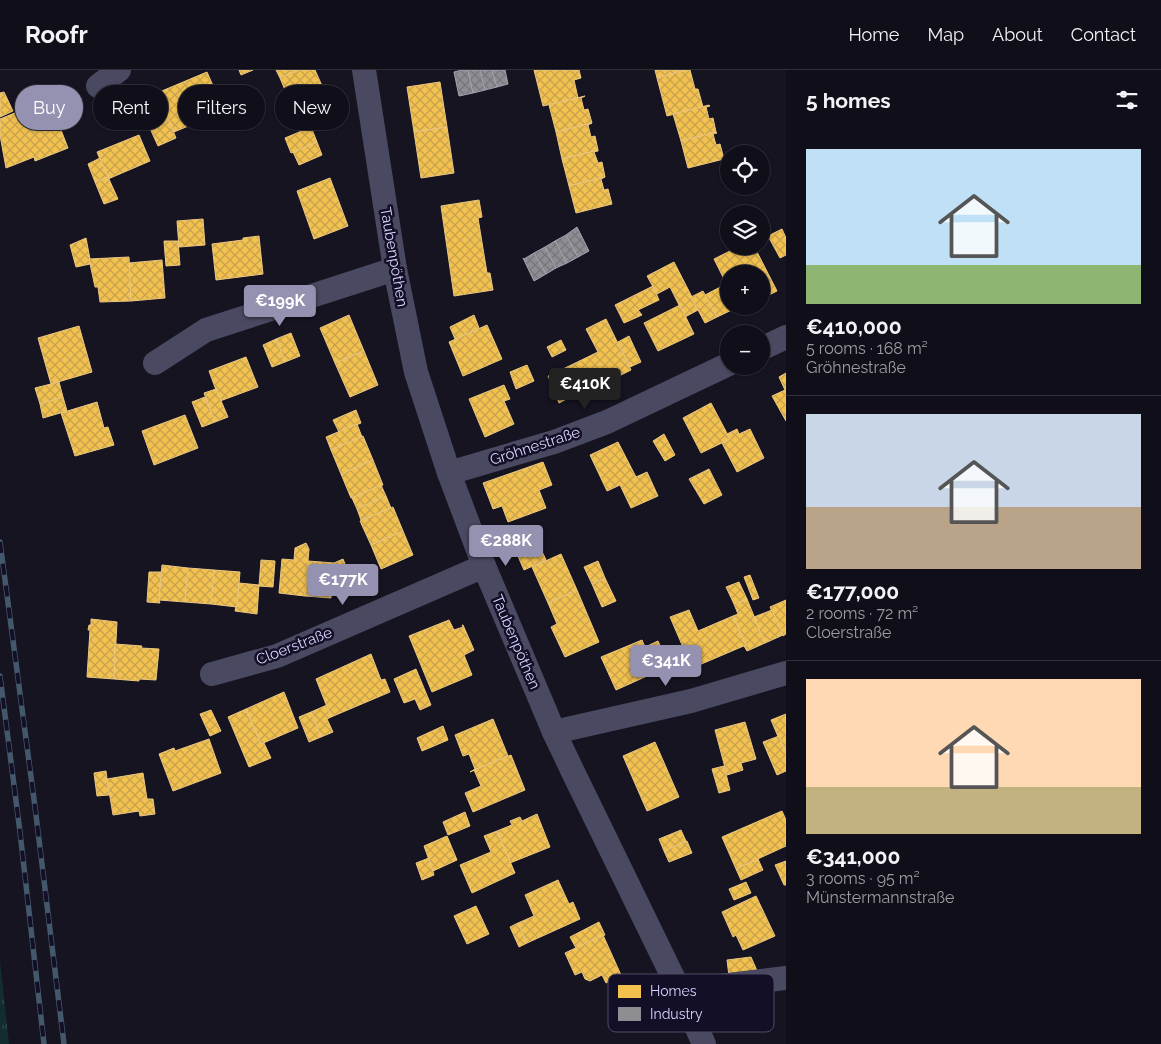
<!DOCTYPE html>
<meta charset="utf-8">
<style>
:root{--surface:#100f19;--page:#1e1d26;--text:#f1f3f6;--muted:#9c9ca2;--line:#302f38;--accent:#9591b1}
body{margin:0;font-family:Raleway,sans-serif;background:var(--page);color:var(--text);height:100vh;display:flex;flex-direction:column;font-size:19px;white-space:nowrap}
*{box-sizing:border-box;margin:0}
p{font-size:16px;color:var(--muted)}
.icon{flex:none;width:28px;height:28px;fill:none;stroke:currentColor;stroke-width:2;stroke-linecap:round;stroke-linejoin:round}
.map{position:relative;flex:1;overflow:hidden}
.side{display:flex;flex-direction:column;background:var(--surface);width:375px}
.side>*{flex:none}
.banner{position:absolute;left:15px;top:15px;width:475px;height:45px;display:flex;gap:10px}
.buttons{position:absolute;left:720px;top:75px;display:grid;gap:10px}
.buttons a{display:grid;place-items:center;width:50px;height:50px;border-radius:50%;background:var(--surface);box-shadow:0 1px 4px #0004,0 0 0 1px var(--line);font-size:25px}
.price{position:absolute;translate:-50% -42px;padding:0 11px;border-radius:5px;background:var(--accent);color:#fff;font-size:16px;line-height:32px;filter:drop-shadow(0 1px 2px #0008)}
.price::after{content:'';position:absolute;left:50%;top:30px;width:15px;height:11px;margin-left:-8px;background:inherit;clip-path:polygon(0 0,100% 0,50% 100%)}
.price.selected{background:#222;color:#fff}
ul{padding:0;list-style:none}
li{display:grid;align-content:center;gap:10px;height:265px;padding:0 20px}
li+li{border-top:1px solid var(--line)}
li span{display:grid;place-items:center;height:155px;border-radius:0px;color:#555}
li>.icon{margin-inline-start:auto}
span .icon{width:90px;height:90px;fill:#fffc;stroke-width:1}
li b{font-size:21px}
h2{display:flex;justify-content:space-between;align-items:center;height:60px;padding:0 20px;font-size:21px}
.pill{padding:0 18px;border-radius:22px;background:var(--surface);box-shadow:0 1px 4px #0004,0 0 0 1px var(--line);font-size:18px;line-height:45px}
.pill.selected{background:var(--accent);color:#fff}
header{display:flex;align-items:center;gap:30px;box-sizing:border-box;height:70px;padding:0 25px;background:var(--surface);border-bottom:1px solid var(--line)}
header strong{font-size:24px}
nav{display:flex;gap:28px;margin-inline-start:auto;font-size:18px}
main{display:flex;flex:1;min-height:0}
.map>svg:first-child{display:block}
.grass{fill:url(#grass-tufts)}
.homes{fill:url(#homes-cross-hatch);stroke:#eac783}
.industry{fill:url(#industry-cross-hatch);stroke:#a4a2b3}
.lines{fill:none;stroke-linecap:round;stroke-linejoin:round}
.street{stroke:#4a4962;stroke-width:24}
.rail-casing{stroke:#43596b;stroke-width:5.5}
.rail{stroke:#130f26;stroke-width:4;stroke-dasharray:11;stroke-linecap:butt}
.labels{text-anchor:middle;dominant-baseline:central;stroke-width:5;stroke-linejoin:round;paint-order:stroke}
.street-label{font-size:15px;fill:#d9d4ff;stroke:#130f26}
.key{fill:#130f26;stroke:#4e4a67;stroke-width:1}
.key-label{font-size:14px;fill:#d9d4ff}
</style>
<header>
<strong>Roofr</strong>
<nav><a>Home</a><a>Map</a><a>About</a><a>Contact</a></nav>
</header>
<main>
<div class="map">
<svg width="786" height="974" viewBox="0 0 786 974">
<defs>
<pattern id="grass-tufts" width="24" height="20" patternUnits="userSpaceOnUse" patternTransform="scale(1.25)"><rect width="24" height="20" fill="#132c2d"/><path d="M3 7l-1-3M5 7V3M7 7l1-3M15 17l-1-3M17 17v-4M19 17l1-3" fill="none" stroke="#354a4c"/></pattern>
<pattern id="homes-cross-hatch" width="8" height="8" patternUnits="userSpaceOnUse" patternTransform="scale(1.25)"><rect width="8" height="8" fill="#f2c14e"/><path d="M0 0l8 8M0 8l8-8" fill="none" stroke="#c6a14e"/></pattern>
<pattern id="industry-cross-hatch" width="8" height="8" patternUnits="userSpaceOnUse" patternTransform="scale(1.25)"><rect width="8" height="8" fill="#8d8d92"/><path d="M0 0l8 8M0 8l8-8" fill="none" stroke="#76767d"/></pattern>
</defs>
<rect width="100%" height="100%" fill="#161421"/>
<!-- grass -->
<path class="grass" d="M0 891 9 974H0Z"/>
<!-- homes -->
<g class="homes">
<path d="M239 0H253L241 5Z"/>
<path d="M276 0H298L280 8Z"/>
<path d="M298 0H315L331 36 298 51 280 8Z"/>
<path d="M534 0H579L581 8 574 10 578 28 543 36Z"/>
<path d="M655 0H686L657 8Z"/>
<path d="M686 0H690L695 19H698L703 37 667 46 657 8Z"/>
<path d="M207 2 224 41 174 62 157 23Z"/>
<path d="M440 12 447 57 414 62 407 17Z"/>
<path d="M4 22 13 41 0 47V23Z"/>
<path d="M585 26 581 28 584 40 588 39 592 53 556 62 549 35Z"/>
<path d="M49 29 68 78 35 91 34 87 6 98 0 65V49Z"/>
<path d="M709 35 710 36 706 37 709 49 713 48 716 62 681 71 673 44Z"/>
<path d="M167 46 176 68 158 76 148 54Z"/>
<path d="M592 53 588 55 591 67 595 66 598 80 562 89 556 62Z"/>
<path d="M311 57 317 72 291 83 285 68Z"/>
<path d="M447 57 454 103 421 108 414 62Z"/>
<path d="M716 62 717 63 713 64 716 75 720 74 724 89 688 98 681 71Z"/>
<path d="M139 65 150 91 108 109 97 82Z"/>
<path d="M317 72 322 85 299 95 293 82Z"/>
<path d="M598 80V81L594 82 598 93 602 92 605 107 569 116 562 89Z"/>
<path d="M100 88 108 107 95 112 88 94Z"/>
<path d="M108 107 118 129 104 134 95 112Z"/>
<path d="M605 107 601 109 604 120 608 119 612 134 576 143 569 116Z"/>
<path d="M330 108 348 156 314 169 297 121Z"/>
<path d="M479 130 482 147 478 148 487 203H490L493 220 454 226 441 136Z"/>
<path d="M203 149 205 175 179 177 177 151Z"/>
<path d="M782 159 786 168V185L780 188 768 166Z"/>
<path d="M259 166 263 204 216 210 212 174 243 170V168Z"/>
<path d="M86 168 90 189H89L90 194 76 197 70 175Z"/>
<path d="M164 171H178L180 195 166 196Z"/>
<path d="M740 176H754L777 221 761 229V204H729V219L714 189Z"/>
<path d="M129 187 131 231 100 232 98 217H95L89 189Z"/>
<path d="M162 190 165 228 131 231 129 193Z"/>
<path d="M674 192 692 227H691L698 240 685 247 670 217 657 224 647 206Z"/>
<path d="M726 214 729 219V236L738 237 717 247 705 225Z"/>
<path d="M653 216 659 230 638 240 642 245 624 253 615 235Z"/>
<path d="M703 221 717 247 705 253 691 227Z"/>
<path d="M680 235 694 264 658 281 644 253Z"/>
<path d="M349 245 364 281 335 293 320 258Z"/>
<path d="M474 245 479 258 455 269 450 257Z"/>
<path d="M606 249 631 300 577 327 563 299 598 282 586 259Z"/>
<path d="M487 255 502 289 463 306 449 272Z"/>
<path d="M79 256 92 302 51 314 38 268Z"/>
<path d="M291 263 300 286 285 292 276 269Z"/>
<path d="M629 266 641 292 630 297 618 272Z"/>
<path d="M276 269 285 292 272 297 263 275Z"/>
<path d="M561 270 566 280 552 287 547 277Z"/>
<path d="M364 281 378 315 350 327 335 293Z"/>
<path d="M246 287 258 317 220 331 209 301Z"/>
<path d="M527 295 534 311 516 319 510 302Z"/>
<path d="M563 299 576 324 559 333 548 306Z"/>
<path d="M786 303V351L772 326 785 320 779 307Z"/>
<path d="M59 312 63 327 40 334 35 318Z"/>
<path d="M504 315 510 329 504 331 514 354 485 367 469 329Z"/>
<path d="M216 319 228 347 215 352 204 323Z"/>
<path d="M63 327 67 341 43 348 40 334Z"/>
<path d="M205 327 215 352 202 357 192 332Z"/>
<path d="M97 332 104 358 108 357 114 375 75 386 61 343Z"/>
<path d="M711 333 730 369 701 383 683 348Z"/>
<path d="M356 340 361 353 339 362 333 350Z"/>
<path d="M185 345 198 378 154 395 142 361Z"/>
<path d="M357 354 362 367 331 380 326 367Z"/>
<path d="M737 359 739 364 750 359 764 388 737 402 722 373 730 369 727 364Z"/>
<path d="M664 364 675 385 665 391 653 371Z"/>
<path d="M363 366 373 390 341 404 331 380Z"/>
<path d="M618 372 636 407 647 402 658 426 631 438 620 415 607 421 590 385Z"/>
<path d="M373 390 383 415 351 428 341 404Z"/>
<path d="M543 392 552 415 539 420 546 438 508 452 502 436 493 439 483 413Z"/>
<path d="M709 399 722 425 704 434 689 409Z"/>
<path d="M381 415 386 426 357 439 352 428Z"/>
<path d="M386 426 391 438 361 450 357 439Z"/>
<path d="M393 437 403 461 371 475 360 451Z"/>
<path d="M403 461 413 485 381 499 371 475Z"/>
<path d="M536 468 546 490 524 500 514 477Z"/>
<path d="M306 473 309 479 305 526 279 523 282 489 294 490 295 478Z"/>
<path d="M561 484 577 520 548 533 532 497Z"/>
<path d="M343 489 355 518 332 524 334 493Z"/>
<path d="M261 490 275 491 273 517 259 516Z"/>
<path d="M308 491 334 493 331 528 305 526Z"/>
<path d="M598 491 605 508 592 514 584 497Z"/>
<path d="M162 495 188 498 185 532 159 530Z"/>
<path d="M188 498 214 500 211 534 185 532Z"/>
<path d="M214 500 240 502 237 537 211 534Z"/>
<path d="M149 502H161L159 530 160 533 147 532Z"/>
<path d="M750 505 759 528 753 530 744 507Z"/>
<path d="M605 508 616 531 602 537 592 514Z"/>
<path d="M739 512 747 529 734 534 726 517Z"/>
<path d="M239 513 259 515 257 544 235 541 236 536 237 537Z"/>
<path d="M577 520 599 572 565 587 551 557 557 554 548 533Z"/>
<path d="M747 529 765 573 747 581 744 576 746 575 733 546 738 544 734 534Z"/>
<path d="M786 530V564L783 566 770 537Z"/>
<path d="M689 540 698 561 733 546 746 575 692 598 670 547Z"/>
<path d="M772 540 783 565 765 573 754 547Z"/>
<path d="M91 549 117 552 114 609 87 607 90 560H88L89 555H91Z"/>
<path d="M449 550 454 560 463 557 462 555H463L474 580 464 585 472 605 432 622 409 566Z"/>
<path d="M642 570 656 602 616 620 601 587Z"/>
<path d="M658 571 669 595 656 601 645 577Z"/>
<path d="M115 574 142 576 141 578 159 579 156 610 139 609V611L114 609Z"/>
<path d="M371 584 381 610 385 609 390 622 331 647 316 609Z"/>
<path d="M416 599 431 635 420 640 415 629 404 633 394 609Z"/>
<path d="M284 622 298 658 261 674 246 639Z"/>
<path d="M327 635 331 647 327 649 333 662 321 667 311 642Z"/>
<path d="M246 639 261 674 264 673 271 688 249 697 228 647Z"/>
<path d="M211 640 221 661 210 666 200 644Z"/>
<path d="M311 642 321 667 309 672 299 647Z"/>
<path d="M786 644V683H785L771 650Z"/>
<path d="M493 649 508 686 470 702 475 699 469 684 463 686 455 665Z"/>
<path d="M745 652 756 689 741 693 743 700 727 705 715 660Z"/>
<path d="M443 656 448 670 422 681 417 668Z"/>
<path d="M779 666 786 683V701L777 705 763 672Z"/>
<path d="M209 669 221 703 173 721 159 684 174 678 175 681Z"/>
<path d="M655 672 679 727 647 741 623 686Z"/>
<path d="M511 685 525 720 473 742 465 723 481 716 474 700Z"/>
<path d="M724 696 730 720 719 723 712 699Z"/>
<path d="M106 701 109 725 97 726 94 703Z"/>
<path d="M143 703 147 729H153L155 744 140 746 139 741 113 745 107 709Z"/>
<path d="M782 741 786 750V776L736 799 722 767Z"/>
<path d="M465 742 470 756 448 765 443 752Z"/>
<path d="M537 744 550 777 510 793 497 761 512 755 510 751 520 747 522 751Z"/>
<path d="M681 760 686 771 664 781 659 769Z"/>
<path d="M497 761 515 803 472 823 460 795 491 782 484 766Z"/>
<path d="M447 766 457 790 433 801 424 776Z"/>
<path d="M687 771 692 783 669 792 664 781Z"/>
<path d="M429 788 434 805 422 810 416 793Z"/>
<path d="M758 789 763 800 741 810 736 799Z"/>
<path d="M786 791V815H784L775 795Z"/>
<path d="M558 810 569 834 573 832 580 849 527 873 518 853 534 846 525 825Z"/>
<path d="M746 812 751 823 734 830 729 819Z"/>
<path d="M756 826 775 866 743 880 736 865 733 867 722 842Z"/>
<path d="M476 836 489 864 467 874 454 846Z"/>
<path d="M599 852 605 865 576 878 570 867Z"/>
<path d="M518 853 527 873 519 877 510 857Z"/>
<path d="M603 865 621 905 606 913 602 905 590 911 585 909 582 902 575 905 565 883Z"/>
<path d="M751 887 758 903 729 906 727 890Z"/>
</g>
<!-- industry -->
<g class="industry">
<path d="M462 0H468L473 23 459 26 454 2Z"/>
<path d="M468 0H480L485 20 473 23Z"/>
<path d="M480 0H492L497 17 485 20Z"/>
<path d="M492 0H505L508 14 497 17Z"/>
<path d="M577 157 589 181 578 187 566 165Z"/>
<path d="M566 165 578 187 567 193 555 171Z"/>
<path d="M555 171 567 193 556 198 545 177Z"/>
<path d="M545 177 556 198 546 204 534 183Z"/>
<path d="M534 183 546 204 534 211 523 188 524 189Z"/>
</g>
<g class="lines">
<!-- street -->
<g class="street">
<path d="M364 0 395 199 416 302 449 403 484 496 554 662 573 702 688 938 704 974"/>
<path d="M98 16 119 0"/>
<path d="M761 279 786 267"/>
<path d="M155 293 206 260 395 199"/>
<path d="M449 403 554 372 607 352 729 294"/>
<path d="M212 604 277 586 484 496"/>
<path d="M554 662 691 631 786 603"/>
<path d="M679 921 786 908"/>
</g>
<defs>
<g id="rail">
<path d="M0 472 35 737 64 974"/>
<path d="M0 606 20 762 44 974"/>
</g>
</defs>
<!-- rail casing -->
<use href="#rail" class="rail-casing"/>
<!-- rail -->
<use href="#rail" class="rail"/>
</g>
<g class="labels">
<!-- street labels -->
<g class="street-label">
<text transform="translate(394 187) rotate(80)">Taubenpöthen</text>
<text transform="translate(535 376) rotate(-18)">Gröhnestraße</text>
<text transform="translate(516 572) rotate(67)">Taubenpöthen</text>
<text transform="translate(294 576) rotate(-21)">Cloerstraße</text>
</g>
</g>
<!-- legend -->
<rect x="608" y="904" width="166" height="58" rx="8" class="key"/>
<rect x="618" y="915" width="23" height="13" fill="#f2c14e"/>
<rect x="618" y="937" width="23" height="14" fill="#8d8d92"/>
<g class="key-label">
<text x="650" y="926">Homes</text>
<text x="650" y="949">Industry</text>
</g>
</svg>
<div class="buttons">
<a><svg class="icon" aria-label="locate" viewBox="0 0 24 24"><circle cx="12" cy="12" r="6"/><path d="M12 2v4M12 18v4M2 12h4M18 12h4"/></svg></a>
<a><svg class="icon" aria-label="layers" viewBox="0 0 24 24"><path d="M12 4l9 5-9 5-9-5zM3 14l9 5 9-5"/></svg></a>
<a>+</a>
<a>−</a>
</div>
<b class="price" style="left:280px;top:257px">€199K</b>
<b class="price selected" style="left:585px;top:340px">€410K</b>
<b class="price" style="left:506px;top:497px">€288K</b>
<b class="price" style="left:343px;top:536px">€177K</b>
<b class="price" style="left:666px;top:617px">€341K</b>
<div class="banner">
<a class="pill selected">Buy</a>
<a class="pill">Rent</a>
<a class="pill">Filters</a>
<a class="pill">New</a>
</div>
</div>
<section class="side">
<h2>5 homes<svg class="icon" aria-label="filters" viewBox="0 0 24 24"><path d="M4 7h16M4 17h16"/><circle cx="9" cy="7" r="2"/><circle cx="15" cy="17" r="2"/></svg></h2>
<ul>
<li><span style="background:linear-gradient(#bfe0f5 75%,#8fb573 0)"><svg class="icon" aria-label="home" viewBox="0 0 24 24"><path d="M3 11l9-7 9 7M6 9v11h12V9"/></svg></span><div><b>€410,000</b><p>5 rooms · 168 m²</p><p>Gröhnestraße</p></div></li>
<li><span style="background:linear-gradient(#c9d6e8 60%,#b9a48a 0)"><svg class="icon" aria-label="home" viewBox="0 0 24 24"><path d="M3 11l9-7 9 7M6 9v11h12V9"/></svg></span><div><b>€177,000</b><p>2 rooms · 72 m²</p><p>Cloerstraße</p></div></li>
<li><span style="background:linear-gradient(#ffd9b3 70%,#c2b280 0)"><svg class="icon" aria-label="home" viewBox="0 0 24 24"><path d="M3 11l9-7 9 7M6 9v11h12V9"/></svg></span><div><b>€341,000</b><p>3 rooms · 95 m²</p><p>Münstermannstraße</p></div></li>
</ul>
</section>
</main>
